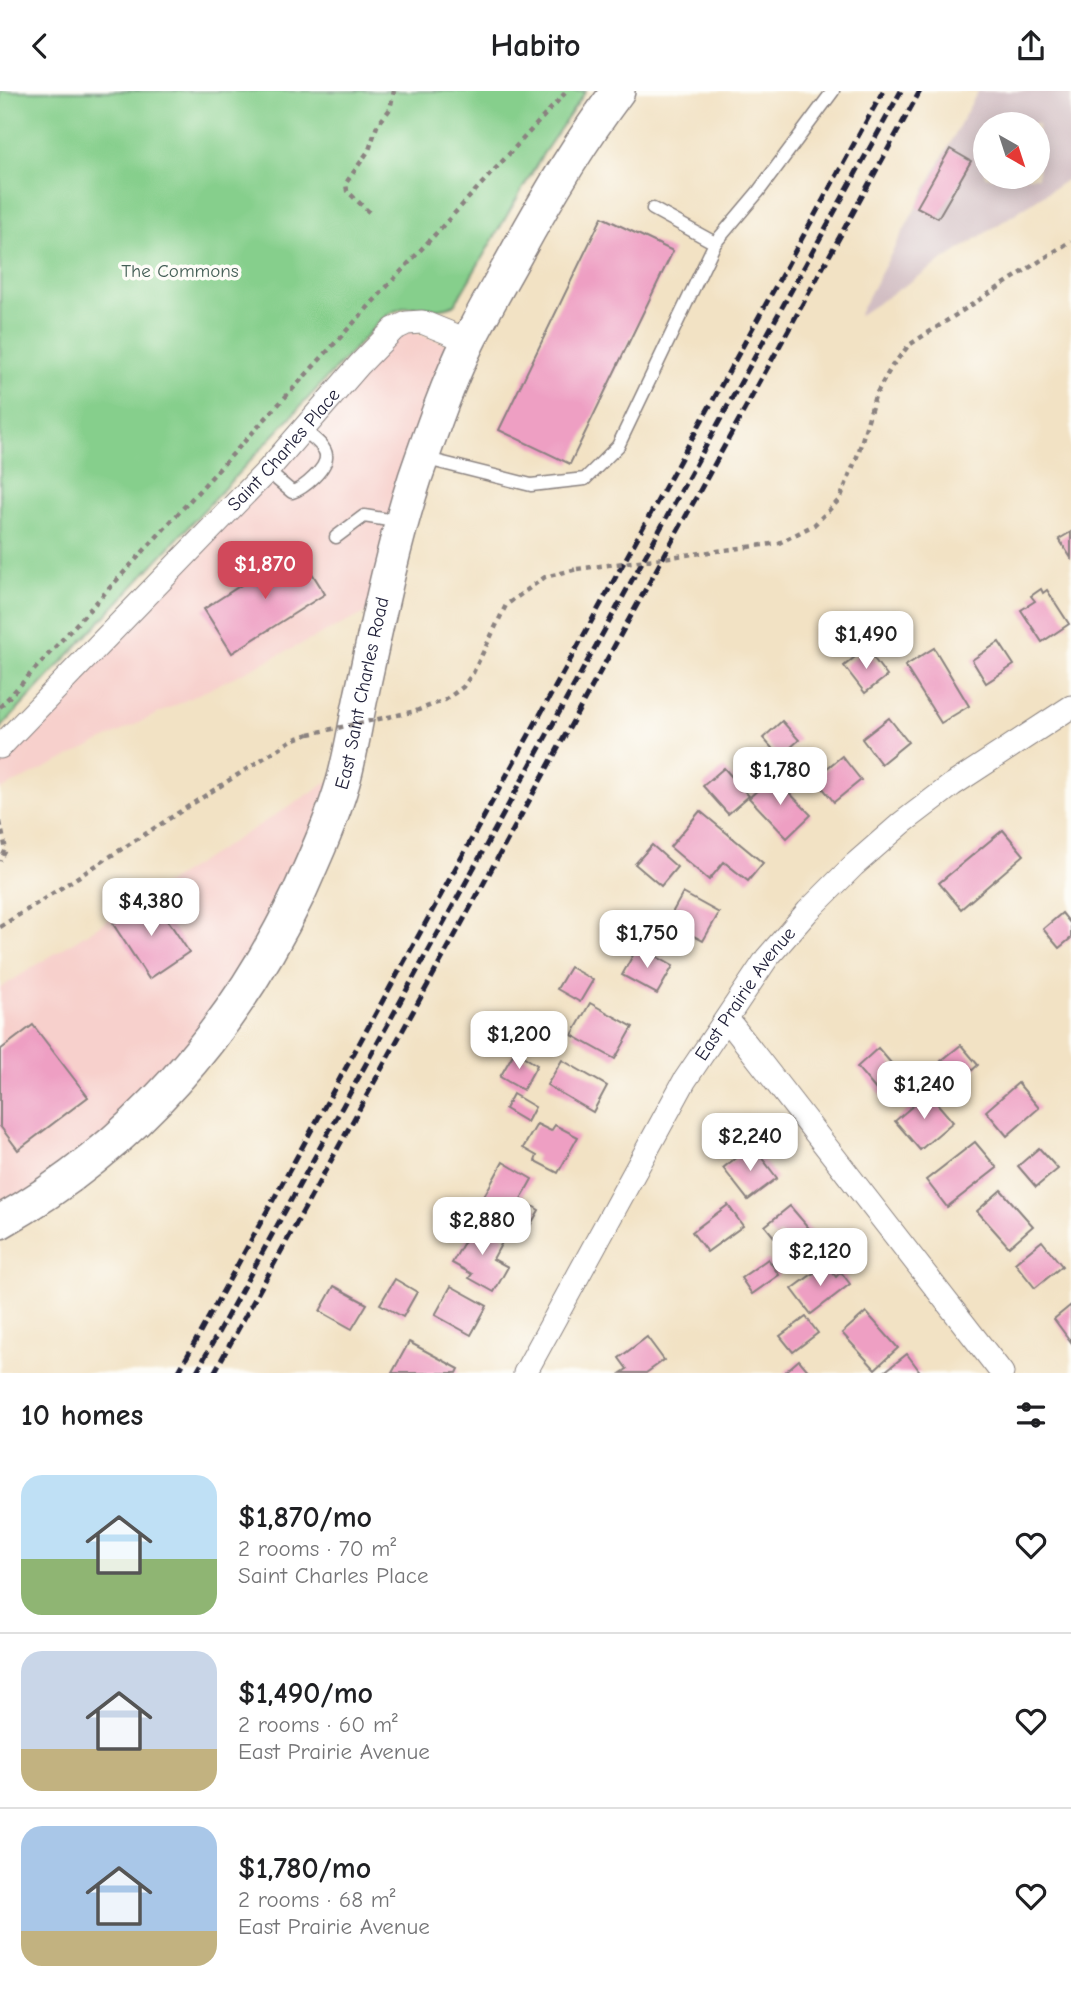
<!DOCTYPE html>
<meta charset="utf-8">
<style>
:root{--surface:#fff;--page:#f6f6f6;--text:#202124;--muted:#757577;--line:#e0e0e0;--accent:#d1495b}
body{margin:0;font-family:"Comic Neue",sans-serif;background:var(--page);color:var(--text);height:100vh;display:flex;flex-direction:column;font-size:26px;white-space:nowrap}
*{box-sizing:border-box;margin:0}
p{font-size:23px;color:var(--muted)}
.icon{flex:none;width:38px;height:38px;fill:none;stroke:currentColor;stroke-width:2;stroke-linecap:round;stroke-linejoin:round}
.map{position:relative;height:1282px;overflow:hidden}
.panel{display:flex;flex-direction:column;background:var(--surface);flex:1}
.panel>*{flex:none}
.needle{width:46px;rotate:141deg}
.tools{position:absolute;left:973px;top:21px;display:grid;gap:14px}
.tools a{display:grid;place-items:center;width:77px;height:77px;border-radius:50%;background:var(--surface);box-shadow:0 4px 18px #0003;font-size:35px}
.price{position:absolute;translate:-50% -60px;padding:0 16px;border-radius:14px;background:#fff;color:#222;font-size:23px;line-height:46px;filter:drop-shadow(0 2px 4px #0008)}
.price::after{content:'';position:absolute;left:50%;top:42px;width:21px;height:16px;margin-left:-10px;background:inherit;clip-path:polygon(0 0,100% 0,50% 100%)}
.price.selected{background:var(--accent);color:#fff}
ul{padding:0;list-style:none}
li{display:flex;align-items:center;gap:21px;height:175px;padding:0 21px}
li+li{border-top:2px solid var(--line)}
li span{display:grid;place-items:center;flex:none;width:196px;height:140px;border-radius:21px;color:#555}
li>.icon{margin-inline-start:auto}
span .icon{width:84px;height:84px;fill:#fffc;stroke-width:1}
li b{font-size:30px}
h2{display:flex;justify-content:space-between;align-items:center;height:84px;padding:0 21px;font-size:30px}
header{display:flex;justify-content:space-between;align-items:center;height:91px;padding:0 21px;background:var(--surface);font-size:32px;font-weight:600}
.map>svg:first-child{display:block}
.built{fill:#f7d0cc}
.industrial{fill:#d2bec3;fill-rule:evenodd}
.green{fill:#86cf8c;stroke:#547864;stroke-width:2}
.building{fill:#ee9fc3}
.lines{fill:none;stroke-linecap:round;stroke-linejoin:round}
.service-casing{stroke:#8a8280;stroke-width:15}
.minor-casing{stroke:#8a8280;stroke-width:25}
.secondary-casing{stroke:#8a8280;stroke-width:36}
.path{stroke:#8a8280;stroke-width:4.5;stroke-dasharray:5 5;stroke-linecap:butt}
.service{stroke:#fff;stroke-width:12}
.minor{stroke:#fff;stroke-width:23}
.secondary{stroke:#fff;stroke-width:33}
.rail{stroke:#22223b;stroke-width:5;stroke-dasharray:10 5;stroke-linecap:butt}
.path-bridge{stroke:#8a8280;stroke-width:4.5;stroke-dasharray:5 5;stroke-linecap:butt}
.labels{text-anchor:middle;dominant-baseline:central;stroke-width:7;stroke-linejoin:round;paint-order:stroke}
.park-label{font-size:19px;fill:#455f57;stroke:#fdfcf7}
.street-label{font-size:19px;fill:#22223b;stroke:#fdfcf7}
</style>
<header><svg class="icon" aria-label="back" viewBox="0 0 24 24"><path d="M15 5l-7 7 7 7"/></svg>Habito<svg class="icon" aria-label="share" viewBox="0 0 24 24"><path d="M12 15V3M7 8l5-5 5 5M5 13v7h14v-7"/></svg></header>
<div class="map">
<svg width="1071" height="1282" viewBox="0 0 1071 1282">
<rect width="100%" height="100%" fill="#fdfcf7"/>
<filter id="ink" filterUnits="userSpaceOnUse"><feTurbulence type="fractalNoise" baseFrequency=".0143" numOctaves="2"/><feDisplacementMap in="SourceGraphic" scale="14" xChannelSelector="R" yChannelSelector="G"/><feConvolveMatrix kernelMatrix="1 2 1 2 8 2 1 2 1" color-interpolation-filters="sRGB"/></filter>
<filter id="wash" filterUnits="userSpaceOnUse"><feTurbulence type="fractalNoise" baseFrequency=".00686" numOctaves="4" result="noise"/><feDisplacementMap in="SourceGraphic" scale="28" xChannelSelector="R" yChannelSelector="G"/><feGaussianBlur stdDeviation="1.57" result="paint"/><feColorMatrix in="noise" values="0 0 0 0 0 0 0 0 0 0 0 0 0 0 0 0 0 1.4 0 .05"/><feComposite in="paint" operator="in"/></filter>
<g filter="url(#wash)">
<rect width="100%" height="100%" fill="#f2e2c4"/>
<!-- built -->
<g class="built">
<path d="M410 240 458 257 372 519 0 699V668L393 248Z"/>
<path d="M334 687 289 803 237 896 119 1036 0 1121V897Z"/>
</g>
<!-- industrial -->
<path class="industrial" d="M978 0H1071V86L858 225ZM985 33H1038V86H985Z"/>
<!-- green -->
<path class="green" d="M0 0H586L543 63 455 213C427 227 413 202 380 230L0 638Z"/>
<g id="blocks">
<!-- building -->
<g class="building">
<path d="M950 58 971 70 938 127 917 116Z"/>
<path d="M602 126 673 160 570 373 499 339Z"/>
<path d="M1071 441V467L1059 448Z"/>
<path d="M297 458 325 503 232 562 204 518Z"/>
<path d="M1041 498 1043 502 1047 499 1069 533 1042 551 1021 519 1035 510 1031 505Z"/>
<path d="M999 551 1014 574 986 592 972 569Z"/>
<path d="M866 557 887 585 865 602 844 575Z"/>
<path d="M934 557 969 615 941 632 905 575Z"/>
<path d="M889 627 908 651 881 673 862 648Z"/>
<path d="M782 630 799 649 780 666 763 647Z"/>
<path d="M842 665 861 689 834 711 815 687Z"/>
<path d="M724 677 749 705 728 723 703 695Z"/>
<path d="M773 685 811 724 787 747 749 707Z"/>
<path d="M700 720 763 772 748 790 724 771 709 789 670 756Z"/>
<path d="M1003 739 1024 764 961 818 939 792Z"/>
<path d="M652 754 677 776 661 795 635 773Z"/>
<path d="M683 802 719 822 703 850 667 831Z"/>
<path d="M153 807 189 861 149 888 113 833Z"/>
<path d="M1062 822 1071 833V847L1059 857 1043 838Z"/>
<path d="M638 855 673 875 657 903 622 884Z"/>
<path d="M570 876 593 889 580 911 557 898Z"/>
<path d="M590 912 633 936 615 968 572 944Z"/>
<path d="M33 934 88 1006 18 1059 0 1035V959Z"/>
<path d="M961 954 978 974 959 991 941 970Z"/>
<path d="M878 957 904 987 882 1006 857 976Z"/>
<path d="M515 960 537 974 523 999 500 986Z"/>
<path d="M562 969 607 995 593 1021 547 994Z"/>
<path d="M1018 992 1039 1017 1007 1045 986 1020Z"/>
<path d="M928 1002 953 1031 920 1059 895 1030Z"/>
<path d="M513 1003 535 1016 527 1031 505 1018Z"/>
<path d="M537 1033 551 1040 555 1034 578 1046 558 1082 535 1070 537 1065 523 1057Z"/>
<path d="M975 1051 997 1077 947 1116 926 1089Z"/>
<path d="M752 1054 777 1087 748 1109 723 1077Z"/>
<path d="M1039 1057 1058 1078 1036 1096 1018 1075Z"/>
<path d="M503 1071 532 1088 521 1108 539 1119 526 1142 478 1116Z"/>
<path d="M1001 1099 1033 1135 1009 1156 977 1120Z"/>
<path d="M728 1114 743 1135 707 1161 692 1141Z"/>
<path d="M790 1115 813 1142 793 1159 780 1143 775 1147 765 1135Z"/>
<path d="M476 1130 505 1146 493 1168 508 1176 494 1201 469 1187 472 1183 452 1172Z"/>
<path d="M1042 1150 1062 1175 1035 1197 1015 1172Z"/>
<path d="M768 1168 779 1184 752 1203 741 1187Z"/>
<path d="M826 1173 836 1186 841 1181 850 1193 811 1223 792 1198Z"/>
<path d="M395 1188 417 1201 403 1226 380 1213Z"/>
<path d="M334 1195 367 1213 352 1238 320 1220Z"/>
<path d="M451 1195 487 1215 471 1244 435 1224Z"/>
<path d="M1071 1214V1251L1054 1228Z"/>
<path d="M866 1221 898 1257 875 1278 842 1242Z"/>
<path d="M806 1226 818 1242 793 1261 780 1245Z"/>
<path d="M647 1246 664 1269 646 1282H621L627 1278 619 1267Z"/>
<path d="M409 1251 459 1278 457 1282H392Z"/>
<path d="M907 1263 921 1282H883Z"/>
<path d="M799 1269 810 1282H784Z"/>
</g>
</g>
</g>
<g filter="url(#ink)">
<use href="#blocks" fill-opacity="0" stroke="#8a8280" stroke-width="2"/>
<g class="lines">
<defs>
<g id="service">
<path d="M715 152 758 101 833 0"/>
<path d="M423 367 531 394 585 388 618 355 715 152 653 118"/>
<path d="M267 380 292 401C303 398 328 377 326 364 325 354 310 345 303 338"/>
<path d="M336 446 364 425 401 431"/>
</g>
<g id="minor">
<path id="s1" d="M0 656 267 380 359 274 394 238 407 232 422 231 469 250"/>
<path d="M727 928 1002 1282"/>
<path id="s2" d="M525 1282 685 989 767 867 808 820 854 774 902 732 952 694 1071 616"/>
</g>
<g id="secondary">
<path id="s3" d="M0 1131C133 1056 234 939 299 802 315 766 332 729 343 691 351 663 355 634 361 606 377 533 392 458 415 387 431 341 447 294 468 251 483 221 500 192 516 163 547 106 579 52 618 0"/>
</g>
</defs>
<!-- service casing -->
<use href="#service" class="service-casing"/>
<!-- minor casing -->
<use href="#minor" class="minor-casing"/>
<!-- secondary casing -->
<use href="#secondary" class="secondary-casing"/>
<!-- path -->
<g class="path">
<path d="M369 121 347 100 346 92 369 59 377 35 390 18 394 0"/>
<path d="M748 456 779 452 814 434 840 408 858 363 875 305 892 275 909 254 1071 150"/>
<path d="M0 616 567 0"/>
<path d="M416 620 445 609 463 596 473 582 506 514 545 486 577 478"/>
<path d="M0 731 6 759 0 770"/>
<path d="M0 836 292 649 309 643"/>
</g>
<!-- service -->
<use href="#service" class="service"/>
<!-- minor -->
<use href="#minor" class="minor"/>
<!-- secondary -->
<use href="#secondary" class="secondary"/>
<!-- rail -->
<g class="rail">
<path d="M178 1282 883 0"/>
<path d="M196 1282 901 0"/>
<path d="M214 1282 920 0"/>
</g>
<!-- path-bridge -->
<g class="path-bridge">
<path d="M577 478 748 456"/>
<path d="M309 643 416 620"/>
</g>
</g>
</g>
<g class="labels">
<!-- park labels -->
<g class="park-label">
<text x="180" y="180">The Commons</text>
</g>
<!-- street labels -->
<g class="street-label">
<text stroke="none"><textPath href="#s1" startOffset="411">Saint Charles Place</textPath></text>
<text stroke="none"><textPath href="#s3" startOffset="662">East Saint Charles Road</textPath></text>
<text stroke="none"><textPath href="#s2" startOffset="439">East Prairie Avenue</textPath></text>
</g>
</g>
</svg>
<div class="tools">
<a><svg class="needle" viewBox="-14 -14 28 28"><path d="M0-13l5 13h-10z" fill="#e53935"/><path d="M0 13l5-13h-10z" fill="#757577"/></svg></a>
</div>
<b class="price selected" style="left:265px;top:510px">$1,870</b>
<b class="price" style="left:866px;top:580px">$1,490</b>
<b class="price" style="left:780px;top:716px">$1,780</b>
<b class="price" style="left:151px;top:847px">$4,380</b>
<b class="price" style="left:647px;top:879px">$1,750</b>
<b class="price" style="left:519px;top:980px">$1,200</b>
<b class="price" style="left:924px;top:1030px">$1,240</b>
<b class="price" style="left:750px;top:1082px">$2,240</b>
<b class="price" style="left:482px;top:1166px">$2,880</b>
<b class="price" style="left:820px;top:1197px">$2,120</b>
</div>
<section class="panel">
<h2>10 homes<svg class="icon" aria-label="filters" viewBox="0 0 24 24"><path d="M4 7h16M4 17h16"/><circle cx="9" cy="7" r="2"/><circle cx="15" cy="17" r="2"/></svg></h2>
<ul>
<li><span style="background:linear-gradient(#bfe0f5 60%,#8fb573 0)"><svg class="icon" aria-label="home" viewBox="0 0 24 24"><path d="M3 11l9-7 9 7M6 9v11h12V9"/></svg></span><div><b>$1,870/mo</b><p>2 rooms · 70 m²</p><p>Saint Charles Place</p></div><svg class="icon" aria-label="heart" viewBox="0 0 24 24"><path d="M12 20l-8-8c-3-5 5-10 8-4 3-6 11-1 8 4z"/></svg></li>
<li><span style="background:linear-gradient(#c9d6e8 70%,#c2b280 0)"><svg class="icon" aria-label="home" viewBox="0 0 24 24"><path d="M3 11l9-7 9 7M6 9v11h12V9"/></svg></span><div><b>$1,490/mo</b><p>2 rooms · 60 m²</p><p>East Prairie Avenue</p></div><svg class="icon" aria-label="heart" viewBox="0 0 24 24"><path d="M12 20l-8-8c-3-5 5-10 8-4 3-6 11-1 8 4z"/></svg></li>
<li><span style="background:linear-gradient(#a9c7e8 75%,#c2b280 0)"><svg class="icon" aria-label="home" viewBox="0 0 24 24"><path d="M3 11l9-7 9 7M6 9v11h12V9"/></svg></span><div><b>$1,780/mo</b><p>2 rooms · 68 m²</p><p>East Prairie Avenue</p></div><svg class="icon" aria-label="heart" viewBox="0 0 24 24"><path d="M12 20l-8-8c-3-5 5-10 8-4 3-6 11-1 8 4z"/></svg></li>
</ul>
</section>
